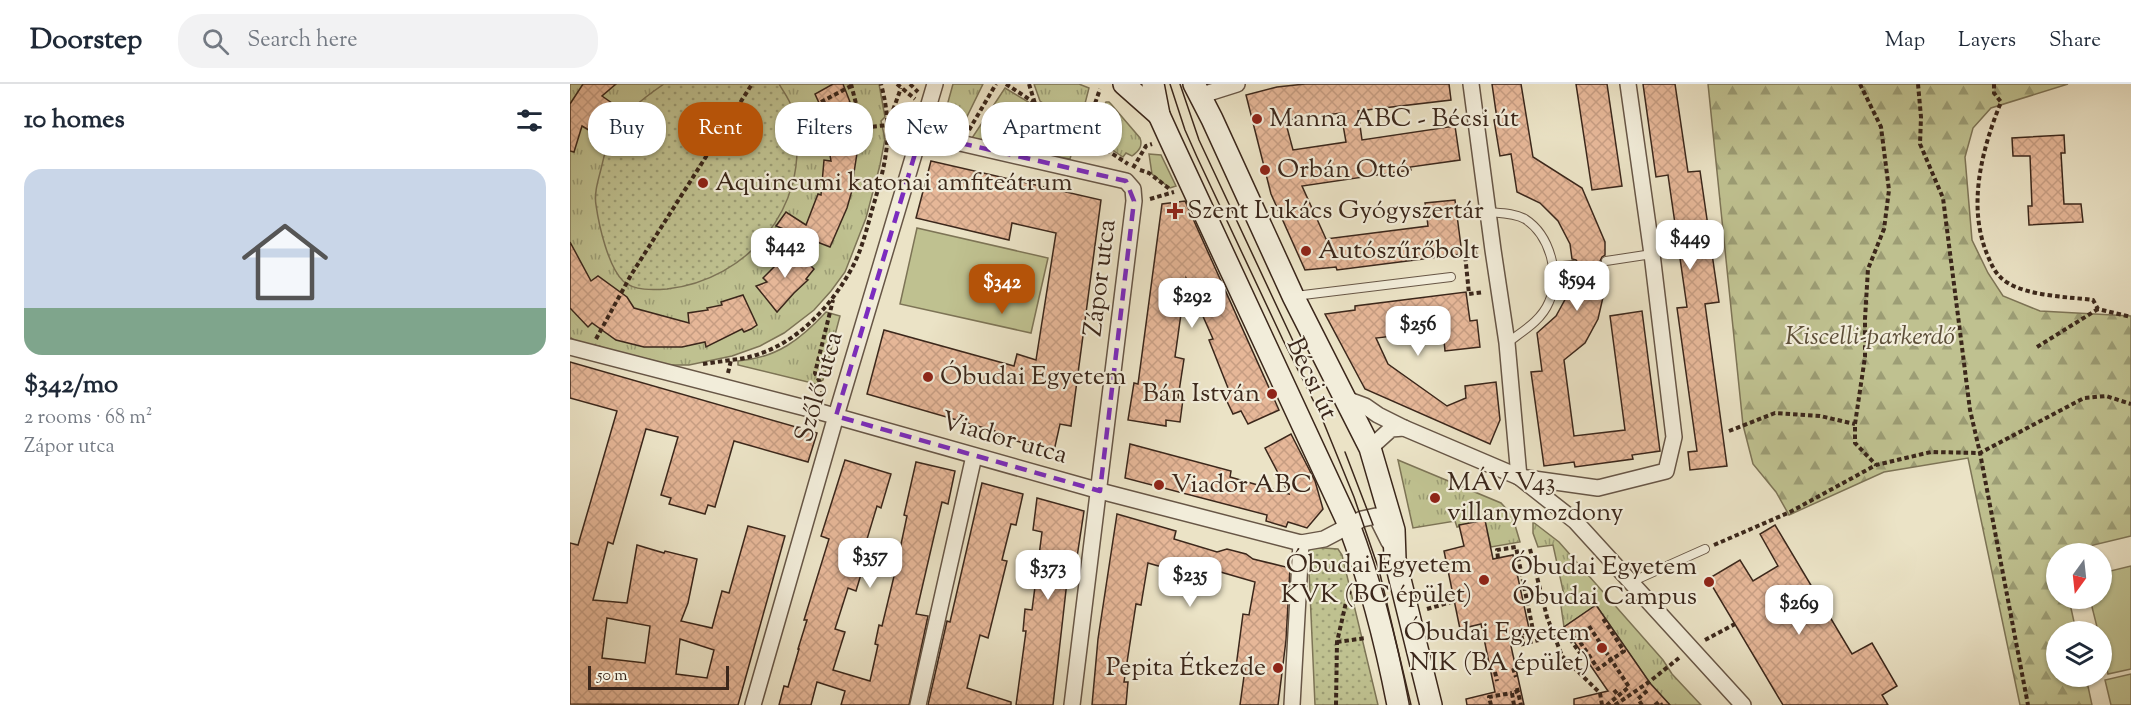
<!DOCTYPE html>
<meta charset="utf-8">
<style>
:root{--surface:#fff;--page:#f2f2f3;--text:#1f2937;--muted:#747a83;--line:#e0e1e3;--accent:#b45309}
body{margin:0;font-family:"Sorts Mill Goudy",serif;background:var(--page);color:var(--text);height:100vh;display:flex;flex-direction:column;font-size:22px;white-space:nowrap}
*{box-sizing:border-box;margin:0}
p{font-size:20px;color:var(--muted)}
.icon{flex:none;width:33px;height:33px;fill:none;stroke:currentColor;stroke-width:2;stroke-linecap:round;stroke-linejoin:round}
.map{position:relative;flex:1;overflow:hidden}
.sheet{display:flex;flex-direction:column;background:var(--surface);width:570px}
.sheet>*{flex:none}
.hud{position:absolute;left:18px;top:18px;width:570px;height:54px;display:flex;gap:12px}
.needle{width:39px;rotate:195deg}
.fabs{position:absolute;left:1476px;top:459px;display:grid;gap:12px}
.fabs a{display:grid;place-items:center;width:66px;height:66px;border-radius:50%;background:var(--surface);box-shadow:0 2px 4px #0004;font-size:30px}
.scale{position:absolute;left:18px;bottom:15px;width:141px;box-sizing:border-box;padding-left:6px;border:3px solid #3b271b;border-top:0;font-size:16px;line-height:21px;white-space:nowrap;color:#3b271b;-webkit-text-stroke:4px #f2edda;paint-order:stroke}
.price{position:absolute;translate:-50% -51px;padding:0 14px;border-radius:12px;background:#fff;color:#222;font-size:20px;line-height:39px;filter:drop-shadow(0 2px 3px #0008)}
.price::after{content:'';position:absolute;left:50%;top:36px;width:18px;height:14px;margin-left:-9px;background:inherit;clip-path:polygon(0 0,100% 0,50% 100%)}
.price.current{background:var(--accent);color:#fff}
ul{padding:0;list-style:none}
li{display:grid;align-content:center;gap:12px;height:318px;padding:0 24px}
li span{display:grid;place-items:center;height:186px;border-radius:18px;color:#555}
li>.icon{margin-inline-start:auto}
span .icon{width:108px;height:108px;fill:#fffc;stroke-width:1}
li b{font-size:26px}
h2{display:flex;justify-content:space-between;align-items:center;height:72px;padding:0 24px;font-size:26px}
.chip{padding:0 21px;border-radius:24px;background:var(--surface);box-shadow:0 2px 4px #0004;font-size:21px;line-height:54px}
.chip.current{background:var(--accent);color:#fff}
header{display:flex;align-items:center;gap:36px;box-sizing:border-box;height:84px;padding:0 30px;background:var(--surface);border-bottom:2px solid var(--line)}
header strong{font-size:28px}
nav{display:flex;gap:33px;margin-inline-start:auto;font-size:21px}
.search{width:420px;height:54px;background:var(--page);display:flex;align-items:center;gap:15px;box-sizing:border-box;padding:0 21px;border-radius:24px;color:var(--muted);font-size:22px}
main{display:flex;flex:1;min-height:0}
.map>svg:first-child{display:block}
.grass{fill:url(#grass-tufts);stroke:#7d7456;stroke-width:1.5}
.forest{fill:url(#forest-firs);stroke:#7d7456;stroke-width:1.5}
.park{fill:url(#park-dots);stroke:#7d7456;stroke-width:1.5}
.pitch{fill:#bfc190;stroke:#7d7456;stroke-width:1.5}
.building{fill:url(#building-cross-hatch);stroke:#3b271b;stroke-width:1.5;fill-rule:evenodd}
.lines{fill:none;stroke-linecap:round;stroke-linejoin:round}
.lane-casing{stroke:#675646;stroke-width:10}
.street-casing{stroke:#675646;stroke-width:18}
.secondary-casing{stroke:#3b271b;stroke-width:24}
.path{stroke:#3b271b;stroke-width:4;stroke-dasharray:4.5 3;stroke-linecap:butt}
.lane{stroke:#f2edda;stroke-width:8}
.street{stroke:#f2edda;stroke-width:15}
.secondary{stroke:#f2edda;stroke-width:21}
.tram{stroke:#3b271b;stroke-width:1.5}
.marked{fill:none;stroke:#7b2cbf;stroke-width:4.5;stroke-dasharray:12 8;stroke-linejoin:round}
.poi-dot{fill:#8f2418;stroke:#f2edda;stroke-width:2}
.labels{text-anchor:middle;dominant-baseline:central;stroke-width:4.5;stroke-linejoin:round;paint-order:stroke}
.poi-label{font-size:26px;fill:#3b271b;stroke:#f2edda;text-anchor:start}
.street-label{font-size:26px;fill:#3b271b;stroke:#f2edda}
.park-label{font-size:26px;font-style:italic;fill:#5c4e38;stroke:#f2edda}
</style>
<header>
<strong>Doorstep</strong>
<div class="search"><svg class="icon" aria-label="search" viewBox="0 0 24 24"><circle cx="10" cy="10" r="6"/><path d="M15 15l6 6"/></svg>Search here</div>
<nav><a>Map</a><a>Layers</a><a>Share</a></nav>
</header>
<main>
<section class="sheet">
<h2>10 homes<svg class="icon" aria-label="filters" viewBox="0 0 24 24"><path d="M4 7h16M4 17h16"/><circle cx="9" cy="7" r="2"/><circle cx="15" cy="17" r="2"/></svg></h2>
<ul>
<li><span style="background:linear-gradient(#c9d6e8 75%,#7fa58c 0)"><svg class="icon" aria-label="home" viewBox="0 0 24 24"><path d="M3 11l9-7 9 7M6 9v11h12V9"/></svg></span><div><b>$342/mo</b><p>2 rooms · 68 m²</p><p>Zápor utca</p></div></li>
</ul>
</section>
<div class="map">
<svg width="1561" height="621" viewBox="0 0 1561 621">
<defs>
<pattern id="grass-tufts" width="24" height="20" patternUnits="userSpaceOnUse" patternTransform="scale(1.5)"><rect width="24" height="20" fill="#bfc190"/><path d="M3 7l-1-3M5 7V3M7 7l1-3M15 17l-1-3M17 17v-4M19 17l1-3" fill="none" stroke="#9c9d75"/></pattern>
<pattern id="forest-firs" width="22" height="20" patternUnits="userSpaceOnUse" patternTransform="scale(1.5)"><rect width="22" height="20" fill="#bfc190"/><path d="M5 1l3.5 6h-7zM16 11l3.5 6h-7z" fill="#9c9d75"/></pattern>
<pattern id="park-dots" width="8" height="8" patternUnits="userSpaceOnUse" patternTransform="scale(1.5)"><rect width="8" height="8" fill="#bfc190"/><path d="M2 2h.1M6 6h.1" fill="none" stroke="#9c9d75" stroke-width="1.8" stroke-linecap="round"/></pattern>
<pattern id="building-cross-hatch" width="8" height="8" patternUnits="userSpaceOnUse" patternTransform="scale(1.5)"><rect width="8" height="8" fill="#e6b798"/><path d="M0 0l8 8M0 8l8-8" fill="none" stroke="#c69d82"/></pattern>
</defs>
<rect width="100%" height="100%" fill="#ebe3c6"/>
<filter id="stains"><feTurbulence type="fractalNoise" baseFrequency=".00333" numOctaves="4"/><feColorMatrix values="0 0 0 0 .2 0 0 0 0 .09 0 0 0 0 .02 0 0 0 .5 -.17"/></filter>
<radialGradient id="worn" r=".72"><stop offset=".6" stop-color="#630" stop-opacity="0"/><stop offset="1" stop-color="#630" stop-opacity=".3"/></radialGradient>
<!-- grass -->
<g class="grass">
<path d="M0 0H309L315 33 311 37 315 55 310 81 296 134 275 188 261 207 244 226 214 249 190 262 162 272 119 281H94L7 258 0 253Z"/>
<path d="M383 0H413L388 51 370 47Z"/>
<path d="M464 0H509L519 4 509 43 470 17Z"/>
<path d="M435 4 460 19 478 71 402 54Z"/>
<path d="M536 18H539L541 20 570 54C573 62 569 67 562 72L556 69 553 73 523 53Z"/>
<path d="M471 27 507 51 500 75 483 72Z"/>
<path d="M579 70 591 71 606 102 600 104 582 90Z"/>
<path d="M256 228 270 232 253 296 246 300 168 281V277C207 274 231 255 256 228Z"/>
<path d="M828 376 931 419 942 431 950 458 921 463 914 436 887 443 885 437 843 444Z"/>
<path d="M963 438 989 458 1093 576 1102 590 1131 621H1100L1081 601 1026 521 994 543 991 522 996 520 983 461 968 463 963 449Z"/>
</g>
<!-- forest -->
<path class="forest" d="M1138 0H1498L1421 24 1403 44 1395 73 1402 156 1418 189 1433 212 1470 227 1561 232V452L1486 470V514L1499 515 1506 547 1486 548V592L1516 593 1522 621H1450L1398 374 1314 388 1219 431 1206 408 1183 380 1173 341Z"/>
<!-- park -->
<g class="park">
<path d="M94 0H209C213 7 220 16 222 24 224 29 224 36 225 42 239 123 178 196 97 205 84 206 64 207 53 197 38 182 29 142 26 121 24 109 28 97 31 85 33 77 35 67 38 59 48 33 72 15 94 0Z"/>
<path d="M738 463 768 465 772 471 808 621H745Z"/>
</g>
<!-- pitch -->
<g class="pitch">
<path d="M347 144 478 174 461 249 330 220Z"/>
<path d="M1561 482V585L1538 590 1532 564V548L1528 547 1520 515 1532 514V489Z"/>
<path d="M1561 590V621H1541L1535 596Z"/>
</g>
<!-- building -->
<g class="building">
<path d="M13 0H46L32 12 56 29 37 57 12 42 4 68 0 67V20Z"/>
<path d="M263 0H273L280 18 272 21 281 51 290 50 283 95 285 96 277 124 260 163 206 142 216 128 236 141 248 110 251 111 254 76 261 77 255 42 259 41 245 10Z"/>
<path d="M735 0H879L881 16 788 27 792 56 885 42 890 76 840 83 841 86 732 102 756 155 858 142 855 119 885 116 892 170 767 186 766 183 735 186 701 110 676 11 707 3ZM771 29 776 58 723 66 715 36Z"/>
<path d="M922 0H951L963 73 1012 104 1035 158V171L1032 173 1030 177 1032 181 1036 183 1037 196 1028 235 1015 259 994 276 1004 352 1055 346 1040 232 1072 227 1090 367 1062 371 1063 375 1005 383 1004 378 974 382 961 288 972 287 967 249 986 232 998 210 1003 187 1007 185 1009 180 1006 176 1002 175 1000 160 988 137 970 119 947 108 941 70 930 72 924 36 927 35Z"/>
<path d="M1006 0H1037L1052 102 1022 106Z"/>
<path d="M1073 0H1105L1118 88 1130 87 1149 218 1135 220 1157 382 1120 386 1118 368 1127 367 1107 224 1117 223 1098 91 1086 93Z"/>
<path d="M1494 51 1495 69H1491L1494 120H1511L1513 138 1459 141 1458 122H1462L1460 72H1443L1442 54Z"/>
<path d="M361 77 531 116 501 342 490 340 484 367 424 351 425 347 297 310 314 246 444 282 447 270 466 276 486 149 442 139 439 156 346 134Z"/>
<path d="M615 117 709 326 678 340 671 327 663 330 654 311 660 309 639 256 643 255 616 194 605 273 614 275 608 314 613 315 610 338 596 336V342L558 336 564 299 568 300 592 120Z"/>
<path d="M0 158 21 197 28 192 57 213 64 224 119 239 118 229 138 226 137 224 152 221 151 218 173 211 187 241 181 245 174 248 172 245 136 263 135 258 112 263H74L46 256 22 239 18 243 0 224Z"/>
<path d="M223 164 244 185 236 195 238 196 224 209 207 228 186 202 197 198 193 194Z"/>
<path d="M896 208 900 237 907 236 910 263 875 267 873 246 806 254 818 280 877 322 896 314 895 302 926 298 930 336 920 360 795 305 755 230 785 226V222Z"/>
<path d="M0 278 247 349 238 378 164 357 145 423 138 421 135 430 99 420 101 414 91 411 108 353 76 345 43 460 38 458 23 516 57 519 67 461 94 469 95 467 127 475 118 519 111 537 142 544 152 507 159 509 178 442 215 452 168 621 0 620V459L8 461 47 327 0 314ZM37 534 80 542 75 579 32 574ZM110 555 144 566 137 594 106 590Z"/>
<path d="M721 350 745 397 753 425 737 444 718 438 716 443 696 437 697 431 555 394 560 360 661 387 660 393 719 410 695 364Z"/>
<path d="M275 376 321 390 311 424 307 422 294 465 298 467 286 507 278 504 265 545 275 548 263 586 300 597 308 561 305 560 309 541 312 542 326 484 337 432 334 431 346 378 385 387 378 420 372 418 346 530 358 532 339 621H271L275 607 247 598 241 621H209L214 602 218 603 229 565H228L237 536H234L259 455 251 452Z"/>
<path d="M412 399 453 410 446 441 441 440 432 476 437 477 418 554 410 551 397 604 441 618V621H358L377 537 380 538Z"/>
<path d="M467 414 514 427 507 473 500 471 483 621H446L456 547H453L455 525 462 526 472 448 463 446Z"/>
<path d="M547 430 606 447 604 455 647 468 657 465 676 470 683 475 720 484 716 556 708 621H670L675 585 666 583 673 530 679 531 685 498 647 487 644 498 578 479 571 521 566 520 554 598H558L556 621H522L528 555Z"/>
<path d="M915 436 923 475 943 471 960 549 939 553 954 621H897L896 615 925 608 911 540 890 545 874 467 894 462 889 441Z"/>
<path d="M1205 441 1282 570 1302 559 1327 602 1312 611 1318 621H1213L1138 495 1170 476 1183 497 1208 482 1190 450Z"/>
<path d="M1026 521 1080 599 1100 621H1004V615L1038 607 994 543Z"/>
</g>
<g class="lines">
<defs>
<g id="lane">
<path d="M919 128C931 129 945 129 955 135 980 151 991 192 979 218 971 237 953 247 937 259"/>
<path d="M1036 177 1082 170"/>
<path d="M983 183 1003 181"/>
<path d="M725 212 881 193"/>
<path d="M1061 498 1135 465"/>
</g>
<g id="street">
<path d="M901 0 923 166 937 259 949 393"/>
<path d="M629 12 667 0"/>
<path d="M351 50 556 97 563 105 564 117 502 621"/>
<path d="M0 263 247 327 530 407 731 459 754 455 792 435 806 432 819 458"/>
<path d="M776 315 795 322 808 331 834 344 949 393 1005 437 1173 621"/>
<path d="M800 364 821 345 834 344"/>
<path d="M949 393 1028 404 1096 387 1104 353 1082 170 1058 0"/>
<path d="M183 621 266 332 365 0"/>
<path d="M348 621 404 372"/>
<path d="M722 621 731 459"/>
</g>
<g id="secondary">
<path d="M554 0 589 31"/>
<path d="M583 0 589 31 599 53 779 441C801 500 816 559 828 621"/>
<path d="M624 0 642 35 723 212 800 364 824 446 825 475 861 621"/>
</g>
</defs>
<!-- lane casing -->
<use href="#lane" class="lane-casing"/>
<!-- street casing -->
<use href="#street" class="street-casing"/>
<!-- secondary casing -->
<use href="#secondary" class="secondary-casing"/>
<!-- path -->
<g class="path">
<path d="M281 0 292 43"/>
<path d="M327 0 345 15"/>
<path d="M340 0 348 8"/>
<path d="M436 0 558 80"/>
<path d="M459 0 478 62"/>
<path d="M1290 0 1311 43 1319 106 1314 145 1298 185 1295 235V273L1285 340V359L1306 381"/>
<path d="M1348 0 1351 33 1350 60 1373 114 1400 326 1410 369 1458 621"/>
<path d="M1424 0V9L1431 18C1412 65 1397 121 1417 170 1422 182 1426 192 1438 199 1459 212 1499 213 1523 216L1528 225 1561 233"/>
<path d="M251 18 281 2"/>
<path d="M318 40 331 4"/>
<path d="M280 45 318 41"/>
<path d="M399 46 426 0"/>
<path d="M255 49 275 46"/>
<path d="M508 69 530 5"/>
<path d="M563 84 576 62 582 60"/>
<path d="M570 86 579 89 601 106"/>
<path d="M580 115 604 108"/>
<path d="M907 168 895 170 899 210 914 208"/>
<path d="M26 255 61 191 182 0"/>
<path d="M1467 263 1528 225"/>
<path d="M133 280 161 276"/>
<path d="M158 289 161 276C216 271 258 229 283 182 292 165 297 144 302 126 316 79 324 49 311 0"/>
<path d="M251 312 253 304 245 289 263 216"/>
<path d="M1159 347 1205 329 1250 332 1285 340"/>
<path d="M1144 461 1220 428 1306 381 1361 368 1410 369 1514 314 1536 312 1561 320"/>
<path d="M960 465 977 533 992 572 1030 609 1032 621"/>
<path d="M928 474 927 466 946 463 964 551 943 556"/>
<path d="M857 525 885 517"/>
<path d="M1019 542 1059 603 1037 621"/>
<path d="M1006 552 1028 585 1054 567 1032 533"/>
<path d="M942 553 943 560 949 561 969 556"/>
<path d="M1000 555 1010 569"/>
<path d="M1135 556 1165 540"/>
<path d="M767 558 796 554"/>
<path d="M943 584 946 593"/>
<path d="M925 588 927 597"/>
<path d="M947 604 951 621"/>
<path d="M1044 606 1048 611"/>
<path d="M766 621 767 558 777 514 780 507"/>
<path d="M921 621 919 613 942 609"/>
<path d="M944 621 942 609 948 607"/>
<path d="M1045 621 1079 598 1109 574"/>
<path d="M1072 621 1068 615 1079 605"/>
<path d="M1085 621 1090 617"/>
<path d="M1091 621 1093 620"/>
</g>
<!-- lane -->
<use href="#lane" class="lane"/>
<!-- street -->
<use href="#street" class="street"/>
<!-- secondary -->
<use href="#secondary" class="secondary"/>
<!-- tram -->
<g class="tram">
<path d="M600 0 615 46 627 73 713 256 751 332 784 413 809 486 841 621"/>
<path d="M610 0 629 56 724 259"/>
<path d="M775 368 803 441"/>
</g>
</g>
<!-- marked area -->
<path class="marked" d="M351 50 556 97 564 117 530 407 266 332Z"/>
<!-- markers -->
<g class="poi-dot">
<circle cx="687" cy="35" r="6"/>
<circle cx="695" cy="86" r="6"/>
<circle cx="133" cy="99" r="6"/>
<path d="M602 118h6v6h6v6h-6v6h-6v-6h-6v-6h6z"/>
<circle cx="736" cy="167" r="6"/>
<circle cx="358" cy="293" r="6"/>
<circle cx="702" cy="310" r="6"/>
<circle cx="589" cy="401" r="6"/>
<circle cx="865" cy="414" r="6"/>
<circle cx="914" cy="496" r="6"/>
<circle cx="1139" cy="498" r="6"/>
<circle cx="1032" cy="564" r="6"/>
<circle cx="708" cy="584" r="6"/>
</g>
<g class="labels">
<!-- poi labels -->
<g class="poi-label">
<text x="699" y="35">Manna ABC - Bécsi út</text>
<text x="707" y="86">Orbán Ottó</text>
<text x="145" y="99">Aquincumi katonai amfiteátrum</text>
<text x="617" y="127">Szent Lukács Gyógyszertár</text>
<text x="748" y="167">Autószűrőbolt</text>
<text x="370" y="293">Óbudai Egyetem</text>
<text x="690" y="310" text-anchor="end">Bán István</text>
<text x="877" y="399">MÁV V43<tspan x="877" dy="30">villanymozdony</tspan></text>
<text x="601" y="401">Viador ABC</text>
<text x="902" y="481" text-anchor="end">Óbudai Egyetem<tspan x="902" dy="30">KVK (BC épület)</tspan></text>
<text x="1127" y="483" text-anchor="end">Óbudai Egyetem<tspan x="1127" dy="30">Óbudai Campus</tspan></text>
<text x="1020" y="549" text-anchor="end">Óbudai Egyetem<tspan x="1020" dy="30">NIK (BA épület)</tspan></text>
<text x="696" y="584" text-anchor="end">Pepita Étkezde</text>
</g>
<!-- street labels -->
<g class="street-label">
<text transform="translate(531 194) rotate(-83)">Zápor utca</text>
<text transform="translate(741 295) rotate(65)">Bécsi út</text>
<text transform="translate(250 303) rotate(-74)">Szőlő utca</text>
<text transform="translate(434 355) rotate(16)">Viador utca</text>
</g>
<!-- park labels -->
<g class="park-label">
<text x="1300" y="253">Kiscelli-parkerdő</text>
</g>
</g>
<rect width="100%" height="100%" filter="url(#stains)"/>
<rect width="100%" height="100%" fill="url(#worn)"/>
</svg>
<div class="fabs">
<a><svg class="needle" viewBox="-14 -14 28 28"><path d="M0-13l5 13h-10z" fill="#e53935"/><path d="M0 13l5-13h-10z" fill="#747a83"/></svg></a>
<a><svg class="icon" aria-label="layers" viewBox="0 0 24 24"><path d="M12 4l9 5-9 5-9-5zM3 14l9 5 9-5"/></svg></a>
</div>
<div class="scale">50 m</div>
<b class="price" style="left:1120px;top:187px">$449</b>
<b class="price" style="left:215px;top:195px">$442</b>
<b class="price" style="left:1007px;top:228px">$594</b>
<b class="price current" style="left:432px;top:231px">$342</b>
<b class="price" style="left:622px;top:245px">$292</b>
<b class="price" style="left:848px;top:273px">$256</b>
<b class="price" style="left:300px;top:505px">$357</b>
<b class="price" style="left:478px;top:517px">$373</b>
<b class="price" style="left:620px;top:524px">$235</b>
<b class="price" style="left:1229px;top:552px">$269</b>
<div class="hud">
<a class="chip">Buy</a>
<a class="chip current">Rent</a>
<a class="chip">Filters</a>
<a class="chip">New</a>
<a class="chip">Apartment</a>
</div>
</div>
</main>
